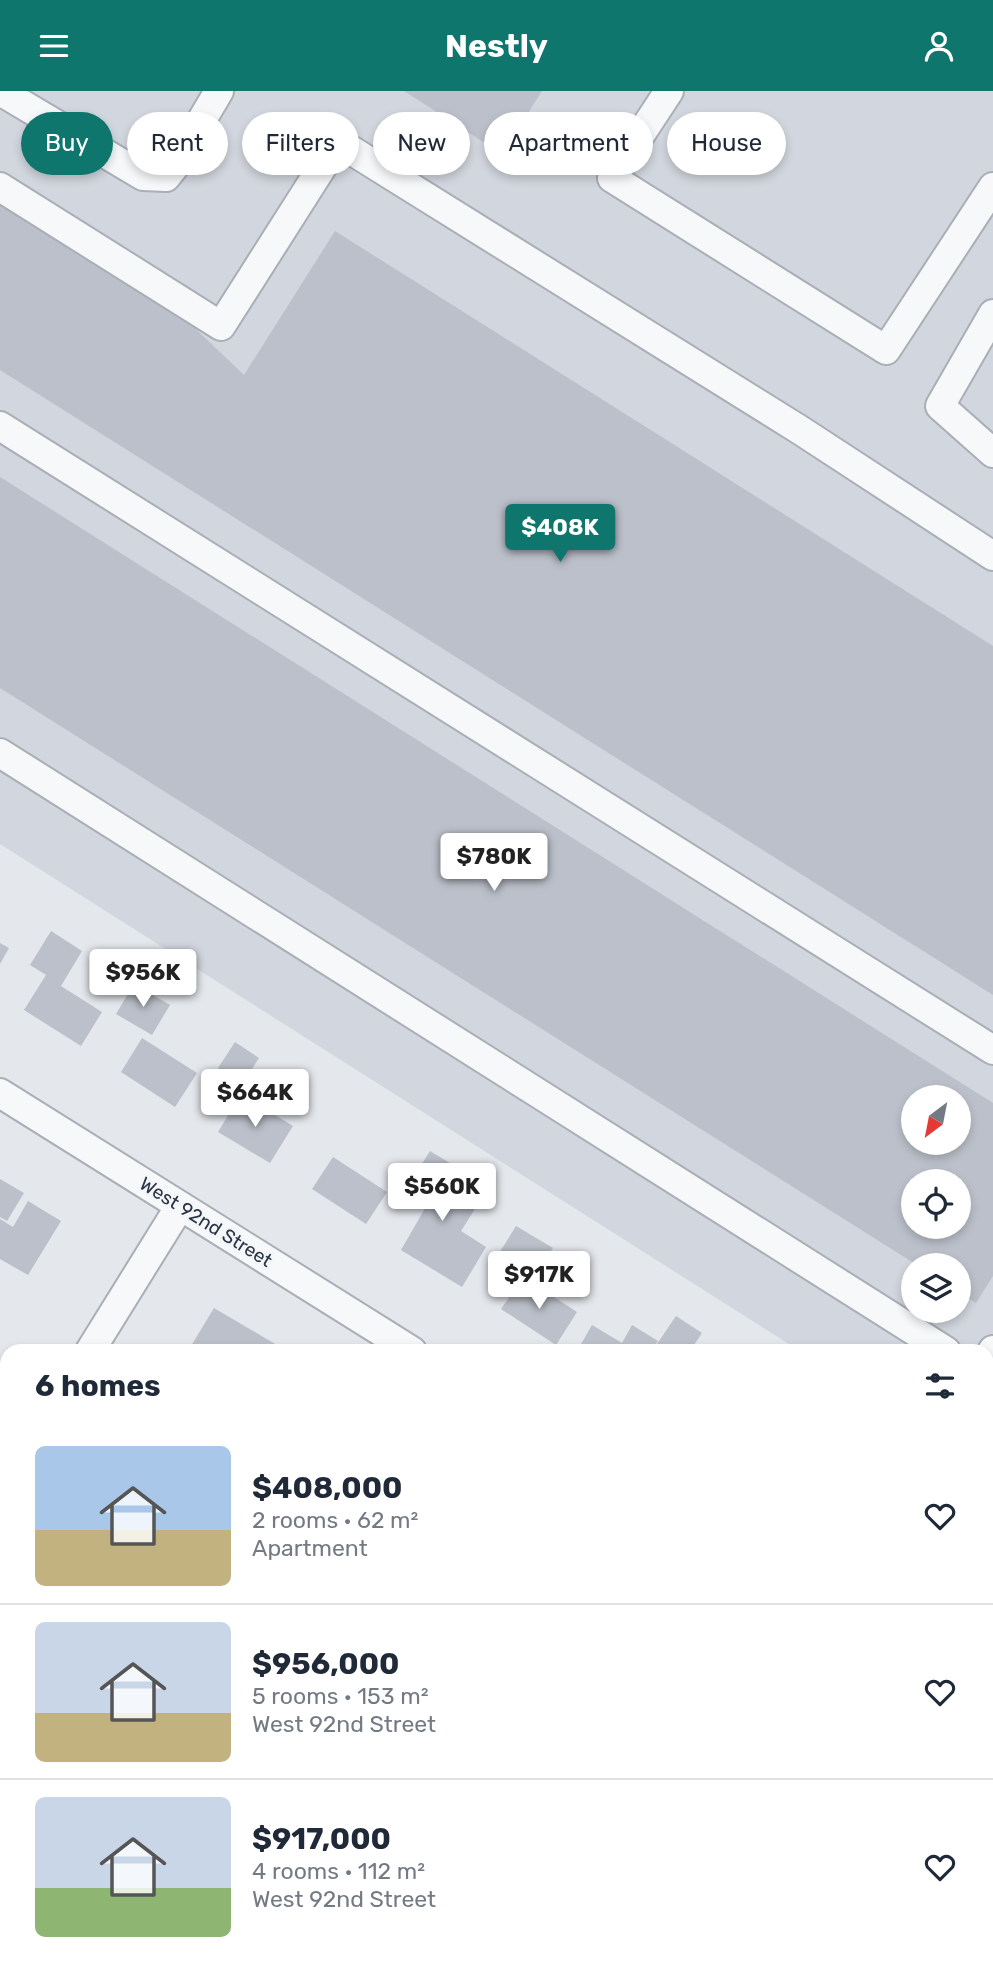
<!DOCTYPE html>
<meta charset="utf-8">
<style>
:root{--surface:#fff;--page:#f6f6f7;--text:#1f2937;--muted:#747a83;--line:#e0e1e3;--accent:#0f766e}
body{margin:0;font-family:Rubik,sans-serif;background:var(--page);color:var(--text);height:100vh;display:flex;flex-direction:column;font-size:26px;white-space:nowrap}
*{box-sizing:border-box;margin:0}
p{font-size:23px;color:var(--muted)}
.icon{flex:none;width:38px;height:38px;fill:none;stroke:currentColor;stroke-width:2;stroke-linecap:round;stroke-linejoin:round}
.map{position:relative;flex:1;overflow:hidden}
.panel{position:absolute;left:0px;top:1253px;width:994px;height:625px;display:flex;flex-direction:column;background:var(--surface);border-radius:21px 21px 0 0;box-shadow:0 4px 10px #0003}
.panel>*{flex:none}
.guide{position:absolute;left:21px;top:21px;width:952px;height:63px;display:flex;gap:14px}
.needle{width:46px;rotate:212deg}
.fabs{position:absolute;left:901px;top:994px;display:grid;gap:14px}
.fabs a{display:grid;place-items:center;width:70px;height:70px;border-radius:50%;background:var(--surface);box-shadow:0 4px 10px #0003;font-size:35px}
.price{position:absolute;translate:-50% -60px;padding:0 16px;border-radius:7px;background:#fff;color:#222;font-size:23px;line-height:46px;filter:drop-shadow(0 2px 4px #0008)}
.price::after{content:'';position:absolute;left:50%;top:42px;width:21px;height:16px;margin-left:-10px;background:inherit;clip-path:polygon(0 0,100% 0,50% 100%)}
.price.current{background:var(--accent);color:#fff}
ul{padding:0;list-style:none}
li{display:flex;align-items:center;gap:21px;height:175px;padding:0 35px}
li+li{border-top:2px solid var(--line)}
li span{display:grid;place-items:center;flex:none;width:196px;height:140px;border-radius:10px;color:#555}
li>.icon{margin-inline-start:auto}
span .icon{width:84px;height:84px;fill:#fffc;stroke-width:1}
li b{font-size:30px}
h2{display:flex;justify-content:space-between;align-items:center;height:84px;padding:0 35px;font-size:30px}
.chip{padding:0 24px;border-radius:32px;background:var(--surface);box-shadow:0 4px 10px #0003;font-size:24px;line-height:63px}
.chip.current{background:var(--accent);color:#fff}
header{display:flex;justify-content:space-between;align-items:center;height:91px;padding:0 35px;background:var(--accent);color:#fff;font-size:32px;font-weight:700}
.map>svg:first-child{display:block}
.built{fill:#d2d6de;fill-rule:evenodd}
.building{fill:#bbc0ca;fill-rule:evenodd}
.lines{fill:none;stroke-linecap:round;stroke-linejoin:round}
.minor-casing{stroke:#a9aeb7;stroke-width:32}
.major-casing{stroke:#a3abb8;stroke-width:40}
.minor{stroke:#f7f8fa;stroke-width:28}
.major{stroke:#fff;stroke-width:37}
.labels{text-anchor:middle;dominant-baseline:central;stroke-width:6;stroke-linejoin:round;paint-order:stroke}
.street-label{font-size:19px;fill:#2b3445;stroke:#f4f6f9}
</style>
<header><svg class="icon" aria-label="menu" viewBox="0 0 24 24"><path d="M4 6h16M4 12h16M4 18h16"/></svg>Nestly<svg class="icon" aria-label="person" viewBox="0 0 24 24"><circle cx="12" cy="8" r="4"/><path d="M4 21q1-7 8-7t8 7"/></svg></header>
<div class="map">
<svg width="993" height="1877" viewBox="0 0 993 1877">
<rect width="100%" height="100%" fill="#e4e7ec"/>
<!-- built -->
<path class="built" d="M0 0H993V1382L987 1378V1260H800L0 753ZM914 1006H959V1052H914ZM914 1090H959V1136H914ZM914 1174H959V1220H914Z"/>
<!-- building -->
<g class="building">
<path d="M404 0H542L502 63Z"/>
<path d="M0 110 181 224 244 284 335 140 993 555V904L0 279Z"/>
<path d="M0 386 993 1012V1185L976 1212 959 1201V1174H917L0 597ZM914 1006H959V1052H914ZM914 1090H959V1136H914Z"/>
<path d="M51 840 82 860 61 895 102 921 81 955 24 919 46 884 30 874Z"/>
<path d="M0 852 9 857 0 873Z"/>
<path d="M134 893 170 914 152 944 116 923Z"/>
<path d="M142 947 197 982 175 1016 121 981Z"/>
<path d="M235 951 259 967 243 992 218 977Z"/>
<path d="M241 1003 293 1035 270 1072 218 1041Z"/>
<path d="M430 1060 458 1077 448 1094 478 1113 461 1140 486 1156 462 1196 401 1159 427 1114 405 1100Z"/>
<path d="M333 1066 387 1101 366 1133 312 1098Z"/>
<path d="M0 1088 24 1102 7 1130 0 1126Z"/>
<path d="M28 1110 61 1130 28 1184 0 1168V1128L13 1136Z"/>
<path d="M516 1135 553 1157 535 1186 498 1164Z"/>
<path d="M523 1186 577 1221 556 1254 501 1218Z"/>
<path d="M214 1217 287 1260H188Z"/>
<path d="M676 1225 702 1242 690 1260H667L657 1253Z"/>
<path d="M592 1234 622 1252 632 1234 658 1250 651 1260H577Z"/>
<path d="M7 1556V1602L0 1598V1567Z"/>
<path d="M7 1637V1658L0 1654V1648Z"/>
<path d="M987 1710 993 1714V1780L987 1777Z"/>
<path d="M987 1795 993 1799V1839L987 1835Z"/>
<path d="M85 1871H168L164 1877H81Z"/>
<path d="M347 1871H391L387 1877H343Z"/>
</g>
<g class="lines">
<defs>
<g id="minor">
<path d="M0 0 143 85 166 86 174 76 219 0"/>
<path d="M669 0 612 87 886 259 993 96"/>
<path d="M0 96 221 235 338 51 800 339 993 465"/>
<path d="M993 223 940 315 993 362"/>
<path d="M0 335 993 959"/>
<path d="M0 662 946 1260"/>
<path d="M0 1002 412 1260"/>
<path d="M90 1260 180 1115"/>
<path d="M987 1268 993 1259"/>
<path d="M987 1297 993 1308"/>
<path d="M0 1404 7 1393"/>
<path d="M447 1871 458 1877"/>
<path d="M264 1877 268 1871"/>
<path d="M423 1877 427 1871"/>
</g>
<g id="major">
<path d="M987 1535 993 1525"/>
<path d="M778 1877 781 1871"/>
</g>
</defs>
<!-- minor casing -->
<use href="#minor" class="minor-casing"/>
<!-- major casing -->
<use href="#major" class="major-casing"/>
<!-- minor -->
<use href="#minor" class="minor"/>
<!-- major -->
<use href="#major" class="major"/>
</g>
<g class="labels">
<!-- street labels -->
<g class="street-label">
<text transform="translate(206 1131) rotate(32)">West 92nd Street</text>
</g>
</g>
</svg>
<div class="fabs">
<a><svg class="needle" viewBox="-14 -14 28 28"><path d="M0-13l5 13h-10z" fill="#e53935"/><path d="M0 13l5-13h-10z" fill="#747a83"/></svg></a>
<a><svg class="icon" aria-label="locate" viewBox="0 0 24 24"><circle cx="12" cy="12" r="6"/><path d="M12 2v4M12 18v4M2 12h4M18 12h4"/></svg></a>
<a><svg class="icon" aria-label="layers" viewBox="0 0 24 24"><path d="M12 4l9 5-9 5-9-5zM3 14l9 5 9-5"/></svg></a>
</div>
<b class="price current" style="left:560px;top:473px">$408K</b>
<b class="price" style="left:494px;top:802px">$780K</b>
<b class="price" style="left:143px;top:918px">$956K</b>
<b class="price" style="left:255px;top:1038px">$664K</b>
<b class="price" style="left:442px;top:1132px">$560K</b>
<b class="price" style="left:539px;top:1220px">$917K</b>
<div class="guide">
<a class="chip current">Buy</a>
<a class="chip">Rent</a>
<a class="chip">Filters</a>
<a class="chip">New</a>
<a class="chip">Apartment</a>
<a class="chip">House</a>
</div>
<section class="panel">
<h2>6 homes<svg class="icon" aria-label="filters" viewBox="0 0 24 24"><path d="M4 7h16M4 17h16"/><circle cx="9" cy="7" r="2"/><circle cx="15" cy="17" r="2"/></svg></h2>
<ul>
<li><span style="background:linear-gradient(#a9c7e8 60%,#c2b280 0)"><svg class="icon" aria-label="home" viewBox="0 0 24 24"><path d="M3 11l9-7 9 7M6 9v11h12V9"/></svg></span><div><b>$408,000</b><p>2 rooms · 62 m²</p><p>Apartment</p></div><svg class="icon" aria-label="heart" viewBox="0 0 24 24"><path d="M12 20l-8-8c-3-5 5-10 8-4 3-6 11-1 8 4z"/></svg></li>
<li><span style="background:linear-gradient(#c9d6e8 65%,#c2b280 0)"><svg class="icon" aria-label="home" viewBox="0 0 24 24"><path d="M3 11l9-7 9 7M6 9v11h12V9"/></svg></span><div><b>$956,000</b><p>5 rooms · 153 m²</p><p>West 92nd Street</p></div><svg class="icon" aria-label="heart" viewBox="0 0 24 24"><path d="M12 20l-8-8c-3-5 5-10 8-4 3-6 11-1 8 4z"/></svg></li>
<li><span style="background:linear-gradient(#c9d6e8 65%,#8fb573 0)"><svg class="icon" aria-label="home" viewBox="0 0 24 24"><path d="M3 11l9-7 9 7M6 9v11h12V9"/></svg></span><div><b>$917,000</b><p>4 rooms · 112 m²</p><p>West 92nd Street</p></div><svg class="icon" aria-label="heart" viewBox="0 0 24 24"><path d="M12 20l-8-8c-3-5 5-10 8-4 3-6 11-1 8 4z"/></svg></li>
</ul>
</section>
</div>
